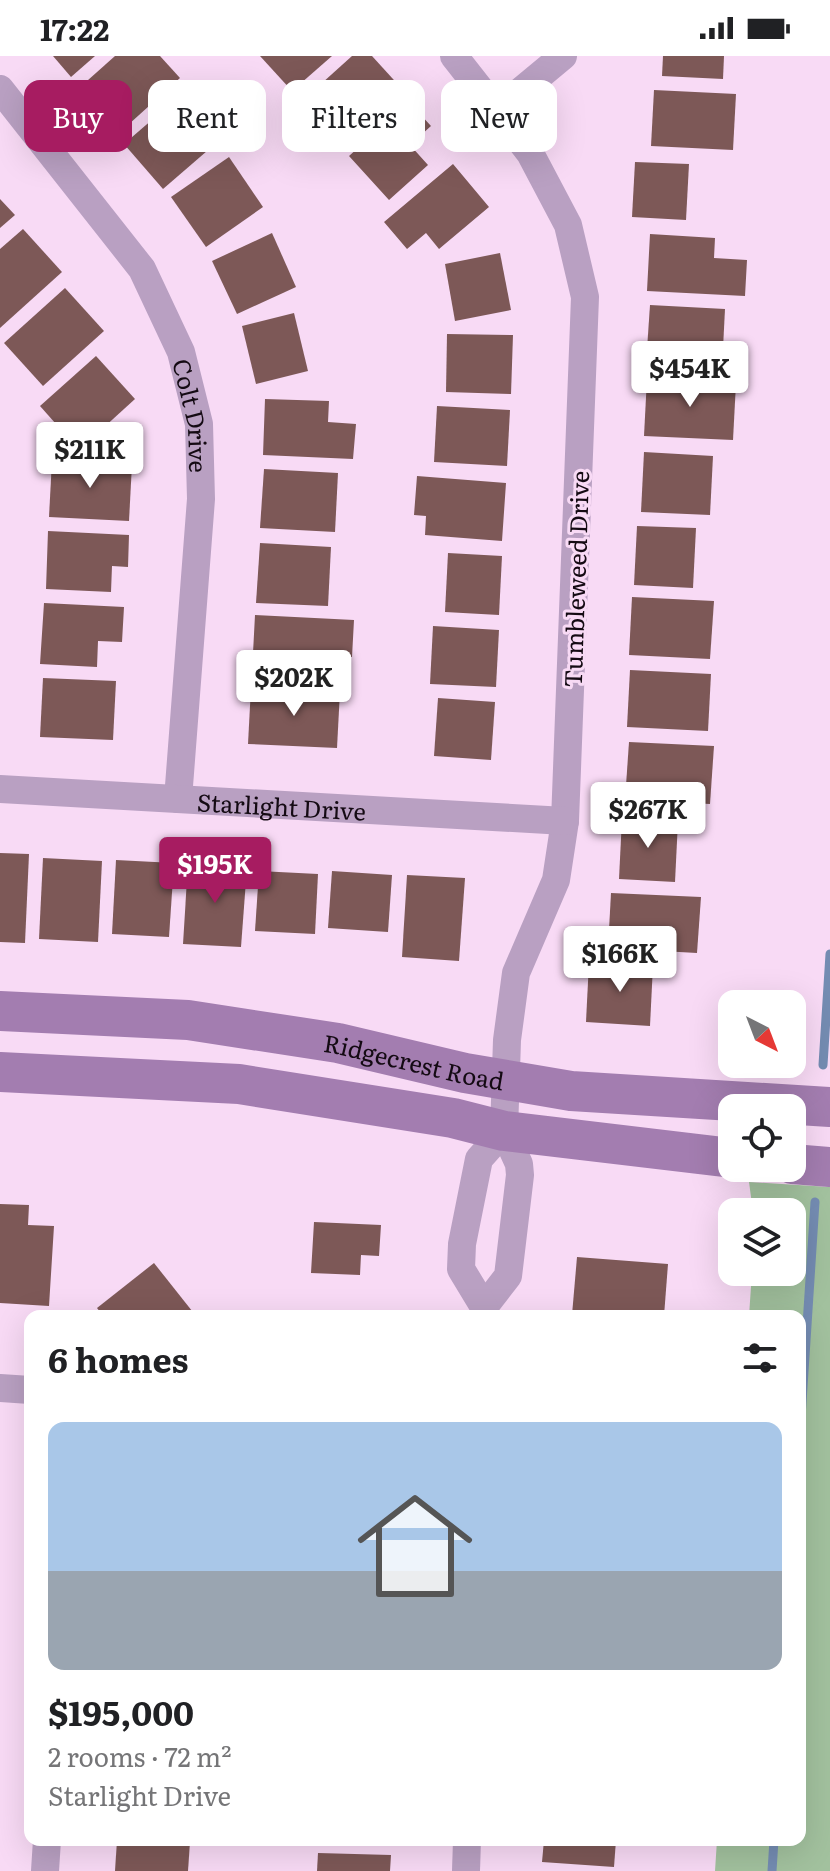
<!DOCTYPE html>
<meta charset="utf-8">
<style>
:root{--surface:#fff;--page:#f2f2f2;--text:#202124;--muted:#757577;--accent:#a71c61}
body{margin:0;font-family:Literata,serif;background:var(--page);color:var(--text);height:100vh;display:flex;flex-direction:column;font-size:30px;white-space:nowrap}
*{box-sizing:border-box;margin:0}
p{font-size:26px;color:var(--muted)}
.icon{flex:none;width:44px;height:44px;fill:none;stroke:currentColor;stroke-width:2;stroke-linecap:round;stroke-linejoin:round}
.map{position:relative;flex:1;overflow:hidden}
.drawer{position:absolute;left:24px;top:1254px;width:782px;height:536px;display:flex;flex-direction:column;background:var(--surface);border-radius:16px;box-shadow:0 8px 32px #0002}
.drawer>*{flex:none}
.hud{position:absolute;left:24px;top:24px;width:782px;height:72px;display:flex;gap:16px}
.needle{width:52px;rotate:138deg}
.tools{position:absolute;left:718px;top:934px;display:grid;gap:16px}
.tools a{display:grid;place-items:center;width:88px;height:88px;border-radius:16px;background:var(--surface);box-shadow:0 8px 32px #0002;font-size:40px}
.price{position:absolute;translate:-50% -68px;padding:0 18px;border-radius:8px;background:#fff;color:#222;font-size:26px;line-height:52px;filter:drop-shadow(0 2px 4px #0008)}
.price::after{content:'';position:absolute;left:50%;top:48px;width:24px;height:18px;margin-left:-12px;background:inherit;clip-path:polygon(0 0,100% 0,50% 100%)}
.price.active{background:var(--accent);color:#fff}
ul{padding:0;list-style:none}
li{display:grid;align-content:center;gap:16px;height:424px;padding:0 24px}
li span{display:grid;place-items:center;height:248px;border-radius:16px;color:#555}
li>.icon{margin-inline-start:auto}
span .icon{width:144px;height:144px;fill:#fffc;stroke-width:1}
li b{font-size:34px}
h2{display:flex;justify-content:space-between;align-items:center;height:96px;padding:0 24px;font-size:34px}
.chip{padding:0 28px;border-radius:16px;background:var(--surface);box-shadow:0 8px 32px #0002;font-size:28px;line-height:72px}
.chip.active{background:var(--accent);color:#fff}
.status{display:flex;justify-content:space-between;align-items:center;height:56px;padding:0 40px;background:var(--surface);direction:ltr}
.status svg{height:22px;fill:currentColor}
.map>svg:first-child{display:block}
.green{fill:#a2c19e}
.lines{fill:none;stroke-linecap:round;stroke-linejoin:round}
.stream{stroke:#748cb2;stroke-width:9}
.building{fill:#7d5857}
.street{stroke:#b9a0c2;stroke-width:28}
.secondary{stroke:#a37db0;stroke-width:40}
.labels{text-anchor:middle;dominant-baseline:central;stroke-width:6;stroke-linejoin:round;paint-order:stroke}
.street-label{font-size:24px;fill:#140a13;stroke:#f8daf5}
</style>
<div class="status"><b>17:22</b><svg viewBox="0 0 49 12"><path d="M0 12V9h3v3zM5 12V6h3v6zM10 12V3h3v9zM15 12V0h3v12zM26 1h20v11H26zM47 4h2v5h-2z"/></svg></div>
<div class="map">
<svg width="830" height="1815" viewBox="0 0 830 1815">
<rect width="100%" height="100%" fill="#f8daf5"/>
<!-- green -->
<path class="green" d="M749 1126 830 1131V1815H715L717 1784H800V1260H749L752 1216H792V1156H753Z"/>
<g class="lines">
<!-- stream -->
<g class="stream">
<path d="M823 1009 830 898"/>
<path d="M800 1377 815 1146"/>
<path d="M772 1815 774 1784"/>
</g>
</g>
<!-- building -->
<g class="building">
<path d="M53 0H95L71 21Z"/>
<path d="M115 0H160L180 22 118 78 78 33Z"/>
<path d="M260 0H332L292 35Z"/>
<path d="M352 0H372L403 34 341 90 301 46Z"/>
<path d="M663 0H724L723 23 662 20Z"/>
<path d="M190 31 229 76 163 133 124 88Z"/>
<path d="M654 34 736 38 733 94 651 90Z"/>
<path d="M409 46 431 70 410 89 428 109 389 144 349 100Z"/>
<path d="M229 101 263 151 206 191 171 141Z"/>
<path d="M635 106 689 108 686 164 632 161Z"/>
<path d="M453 108 489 151 439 193 426 177 407 193 384 166Z"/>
<path d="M0 143 15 159 0 172Z"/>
<path d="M23 173 62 216 0 272V193Z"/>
<path d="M272 177 296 231 237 258 212 205Z"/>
<path d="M650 178 715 182 714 202 747 204 745 240 647 235Z"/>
<path d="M500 197 511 254 455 265 445 208Z"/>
<path d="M65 232 104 275 43 330 4 287Z"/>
<path d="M650 249 725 253 722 312 646 308Z"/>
<path d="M294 257 308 315 256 328 242 270Z"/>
<path d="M447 278 513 279 511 338 446 336Z"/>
<path d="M96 300 135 343 79 394 40 350Z"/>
<path d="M647 322 736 327 733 384 644 380Z"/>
<path d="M265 343 329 345 328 366 356 368 353 403 263 399Z"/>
<path d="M437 350 510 354 507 410 434 406Z"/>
<path d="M644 396 713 400 710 459 641 456Z"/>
<path d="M52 404 132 408 129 465 49 461Z"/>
<path d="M264 413 338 417 335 476 260 472Z"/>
<path d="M417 420 506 427 502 485 425 479 426 460 414 459Z"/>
<path d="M637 470 696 472 693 532 634 529Z"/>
<path d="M48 475 129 479 128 511 112 510 111 536 46 533Z"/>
<path d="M260 487 331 491 328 550 256 547Z"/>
<path d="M448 497 502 500 499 559 445 556Z"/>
<path d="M632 541 714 545 710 603 629 599Z"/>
<path d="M44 547 124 551 122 586 98 585 97 611 40 608Z"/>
<path d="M255 559 354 564 352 601 334 600 333 621 252 616Z"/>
<path d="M433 570 499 574 496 631 430 628Z"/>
<path d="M630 614 711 618 708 675 627 671Z"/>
<path d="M43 622 116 625 113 684 40 681Z"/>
<path d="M251 631 340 635 337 692 248 688Z"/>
<path d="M438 642 495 646 491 704 434 700Z"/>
<path d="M629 686 714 690 710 748 625 744Z"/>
<path d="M622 762 678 765 675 826 619 823Z"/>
<path d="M0 797 29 798 25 887 0 886Z"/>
<path d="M43 802 102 805 98 886 39 883Z"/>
<path d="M116 804 174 807 169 881 112 878Z"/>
<path d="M188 807 247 811 241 891 183 888Z"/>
<path d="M259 815 318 818 315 878 255 875Z"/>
<path d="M332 815 392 819 388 876 328 872Z"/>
<path d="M407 819 465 822 459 905 402 901Z"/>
<path d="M611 837 701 841 697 897 608 892Z"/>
<path d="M589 906 653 909 650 970 586 966Z"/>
<path d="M0 1148 29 1149 28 1169 54 1170 49 1250 0 1247Z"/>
<path d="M314 1166 381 1169 379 1200 361 1199 360 1219 311 1217Z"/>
<path d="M577 1201 668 1208 664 1260 572 1259Z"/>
<path d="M154 1207 196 1260H103L97 1252Z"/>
<path d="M117 1784 190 1786 188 1815H115Z"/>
<path d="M544 1784H616L614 1811 542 1806Z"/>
<path d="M318 1797 391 1799 390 1815H317Z"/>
</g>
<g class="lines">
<!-- street -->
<g class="street">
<path d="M454 0 530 97 568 169 585 241 565 765 556 824 516 917 507 984 504 1075 519 1108 520 1119 508 1220 484 1251"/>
<path id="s1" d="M0 33 142 213 181 296 199 368 201 443 178 743"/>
<path d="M497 55 563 0"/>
<path id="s2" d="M0 733 565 765"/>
<path d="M484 1260V1251L461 1213 462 1188 479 1103 504 1075"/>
<path d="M0 1332 30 1334"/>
<path d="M45 1815 47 1784"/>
<path d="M466 1815 467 1784"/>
</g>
<!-- secondary -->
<g class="secondary">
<path id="s3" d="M0 955 188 964 338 987 465 1017 571 1035 830 1051"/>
<path d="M0 1016 239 1028 453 1062 504 1075 732 1102"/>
<path d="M792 1108 830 1111"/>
</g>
</g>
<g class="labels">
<!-- street labels -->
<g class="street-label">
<text stroke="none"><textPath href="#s1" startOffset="386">Colt Drive</textPath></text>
<text transform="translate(575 523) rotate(-88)">Tumbleweed Drive</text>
<text stroke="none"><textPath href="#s2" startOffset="282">Starlight Drive</textPath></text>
<text stroke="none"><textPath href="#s3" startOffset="418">Ridgecrest Road</textPath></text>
</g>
</g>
</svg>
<div class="tools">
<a><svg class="needle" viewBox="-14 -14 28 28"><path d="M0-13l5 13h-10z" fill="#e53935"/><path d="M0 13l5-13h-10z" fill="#757577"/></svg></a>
<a><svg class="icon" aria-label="locate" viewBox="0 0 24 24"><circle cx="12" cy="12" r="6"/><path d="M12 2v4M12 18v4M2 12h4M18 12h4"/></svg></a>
<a><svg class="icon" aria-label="layers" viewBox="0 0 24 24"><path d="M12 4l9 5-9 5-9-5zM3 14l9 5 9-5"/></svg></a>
</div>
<b class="price" style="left:690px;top:353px">$454K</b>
<b class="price" style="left:90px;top:434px">$211K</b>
<b class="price" style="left:294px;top:662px">$202K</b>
<b class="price" style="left:648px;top:794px">$267K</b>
<b class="price active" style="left:215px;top:849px">$195K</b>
<b class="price" style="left:620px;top:938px">$166K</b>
<div class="hud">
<a class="chip active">Buy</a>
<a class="chip">Rent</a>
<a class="chip">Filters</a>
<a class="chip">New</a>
</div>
<section class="drawer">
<h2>6 homes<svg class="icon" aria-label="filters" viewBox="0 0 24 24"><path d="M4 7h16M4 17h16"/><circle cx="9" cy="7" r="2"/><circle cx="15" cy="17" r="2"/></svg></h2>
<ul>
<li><span style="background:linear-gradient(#a9c7e8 60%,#9aa5b1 0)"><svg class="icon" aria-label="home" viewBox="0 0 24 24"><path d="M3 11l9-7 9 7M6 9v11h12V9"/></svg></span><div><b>$195,000</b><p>2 rooms · 72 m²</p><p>Starlight Drive</p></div></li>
</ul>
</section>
</div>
